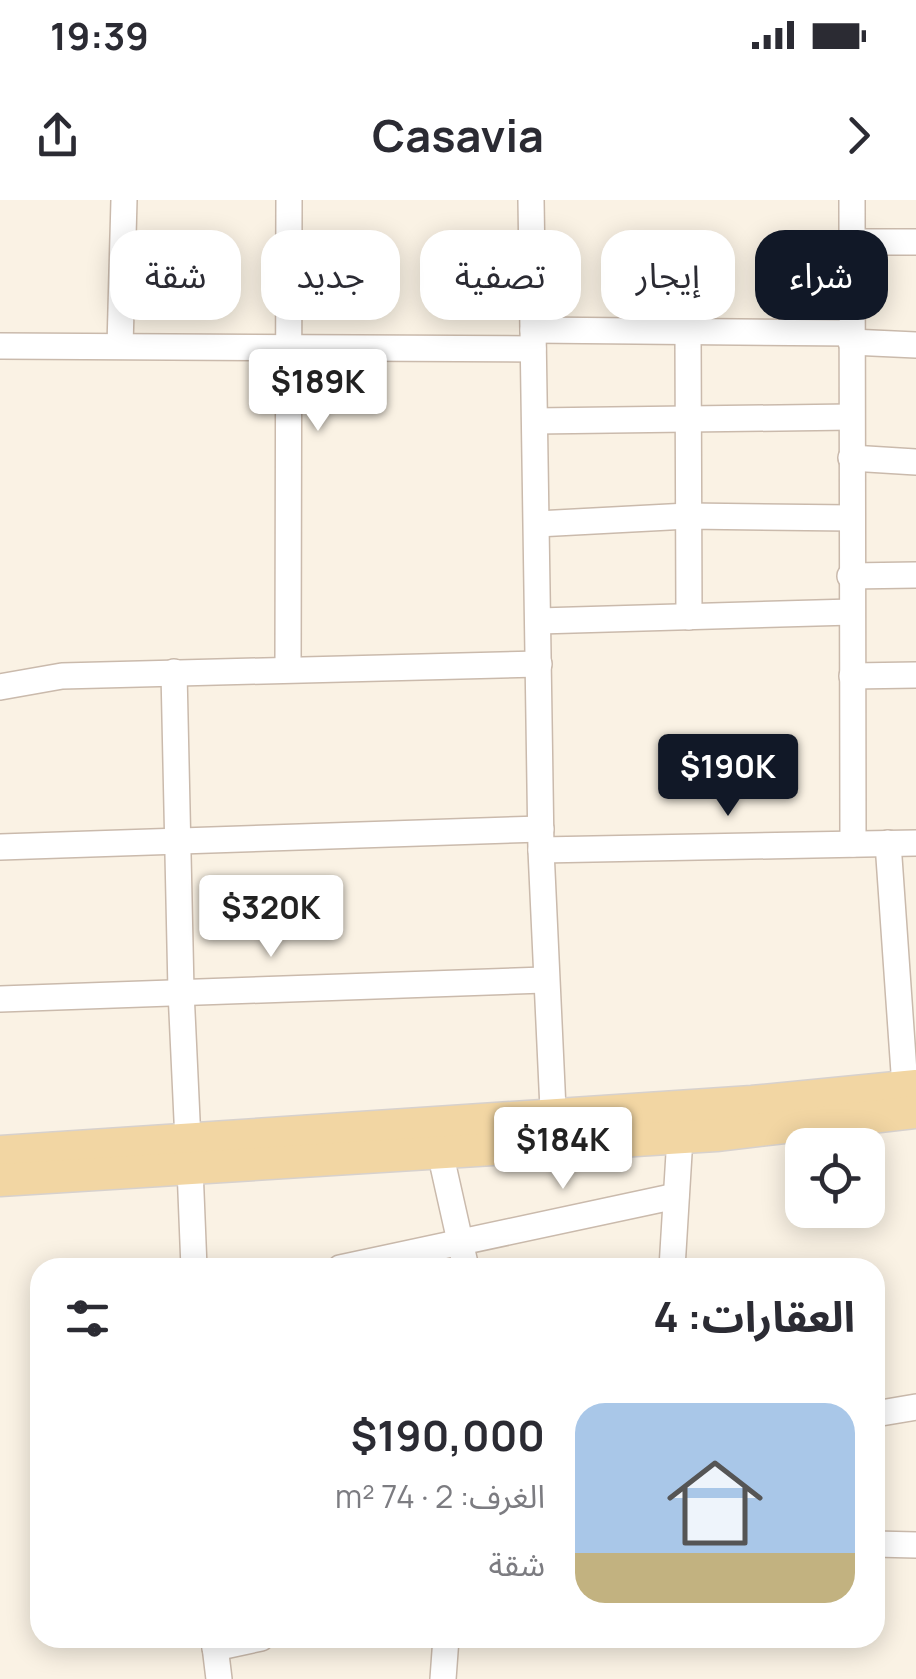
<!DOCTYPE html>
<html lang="ar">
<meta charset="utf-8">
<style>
:root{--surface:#fff;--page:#f7f7f7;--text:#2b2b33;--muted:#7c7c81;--line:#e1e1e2;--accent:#111827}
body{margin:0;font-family:Manrope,"Noto Sans Arabic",sans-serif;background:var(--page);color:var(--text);direction:rtl;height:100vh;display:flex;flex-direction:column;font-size:38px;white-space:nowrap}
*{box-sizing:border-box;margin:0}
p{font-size:32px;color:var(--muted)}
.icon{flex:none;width:55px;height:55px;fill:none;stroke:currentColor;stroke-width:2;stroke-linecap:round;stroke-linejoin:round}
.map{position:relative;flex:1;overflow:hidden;direction:ltr}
.side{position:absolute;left:30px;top:1058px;width:855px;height:390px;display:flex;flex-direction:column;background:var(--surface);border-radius:30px;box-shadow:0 5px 25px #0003;direction:rtl}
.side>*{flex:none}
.hud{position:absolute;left:30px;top:30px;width:858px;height:90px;direction:rtl;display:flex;gap:20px}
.fabs{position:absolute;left:785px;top:928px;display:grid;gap:20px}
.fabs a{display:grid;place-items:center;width:100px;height:100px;border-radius:20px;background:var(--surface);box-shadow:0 5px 25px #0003;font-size:50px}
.price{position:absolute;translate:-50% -85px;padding:0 22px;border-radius:10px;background:#fff;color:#222;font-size:32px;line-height:65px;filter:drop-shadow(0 2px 5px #0008)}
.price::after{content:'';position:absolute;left:50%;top:60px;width:30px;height:22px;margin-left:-15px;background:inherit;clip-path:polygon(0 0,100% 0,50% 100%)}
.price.selected{background:var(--accent);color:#fff}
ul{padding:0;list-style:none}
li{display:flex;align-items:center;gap:30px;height:250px;padding:0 30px}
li+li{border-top:2px solid var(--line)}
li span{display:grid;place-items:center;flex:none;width:280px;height:200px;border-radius:30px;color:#555}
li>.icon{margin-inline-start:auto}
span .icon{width:120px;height:120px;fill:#fffc;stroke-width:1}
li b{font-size:42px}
h2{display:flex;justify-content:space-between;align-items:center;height:120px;padding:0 30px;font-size:42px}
.pill{padding:0 35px;border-radius:30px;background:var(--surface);box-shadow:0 5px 25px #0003;font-size:35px;line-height:90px}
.pill.selected{background:var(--accent);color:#fff}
.status{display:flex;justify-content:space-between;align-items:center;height:70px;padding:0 50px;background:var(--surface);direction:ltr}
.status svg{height:28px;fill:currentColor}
header{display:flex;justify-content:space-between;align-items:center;height:130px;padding:0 30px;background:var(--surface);font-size:45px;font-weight:700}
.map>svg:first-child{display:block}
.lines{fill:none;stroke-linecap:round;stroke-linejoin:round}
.minor-casing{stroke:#cabaac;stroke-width:28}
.major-casing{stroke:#d7d1cd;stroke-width:35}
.minor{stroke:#fff;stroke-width:25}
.major{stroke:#f2d6a3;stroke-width:32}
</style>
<div class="status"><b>19:39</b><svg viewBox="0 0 49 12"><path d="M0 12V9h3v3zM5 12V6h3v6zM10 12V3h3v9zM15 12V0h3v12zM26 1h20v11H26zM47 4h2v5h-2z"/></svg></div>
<header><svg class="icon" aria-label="forward" viewBox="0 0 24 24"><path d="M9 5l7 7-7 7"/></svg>Casavia<svg class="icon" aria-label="share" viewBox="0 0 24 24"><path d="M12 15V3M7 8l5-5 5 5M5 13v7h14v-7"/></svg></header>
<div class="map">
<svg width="916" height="1479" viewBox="0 0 916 1479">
<rect width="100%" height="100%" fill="#faf2e4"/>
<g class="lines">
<defs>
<g id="minor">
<path d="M531 0 541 650 554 931"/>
<path d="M852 0 853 644"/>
<path d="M852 42H916"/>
<path d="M533 130 851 133"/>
<path d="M688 132 689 417"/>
<path d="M851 142 916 145"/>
<path d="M0 146 533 149"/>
<path d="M120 146 124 0"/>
<path d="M535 221 851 217"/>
<path d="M851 258 916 262"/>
<path d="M537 324 688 316 851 318"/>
<path d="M850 376 916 375"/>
<path d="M539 421 852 412"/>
<path d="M288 469 289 0"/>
<path d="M174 472 181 791 188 941"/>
<path d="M852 476 916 475"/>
<path d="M0 487 62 476 539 464"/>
<path d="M888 643 905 887"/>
<path d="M0 647 541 629"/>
<path d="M541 650 916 643"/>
<path d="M0 799 544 780"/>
<path d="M440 952 466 1068"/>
<path d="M190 968 194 1068"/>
<path d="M340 1068 676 996"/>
<path d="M672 1068 680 937"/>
<path d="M875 1214 916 1207"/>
<path d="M875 1344 916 1345"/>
<path d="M214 1438 219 1479"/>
<path d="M215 1448 261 1438"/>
<path d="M443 1479 446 1438"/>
</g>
<g id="major">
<path d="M0 952 752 902 916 886"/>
<path d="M0 980 716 935 916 912"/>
</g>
</defs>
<!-- minor casing -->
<use href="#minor" class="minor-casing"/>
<!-- major casing -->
<use href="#major" class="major-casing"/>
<!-- minor -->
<use href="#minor" class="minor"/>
<!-- major -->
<use href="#major" class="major"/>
</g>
</svg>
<div class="fabs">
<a><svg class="icon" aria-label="locate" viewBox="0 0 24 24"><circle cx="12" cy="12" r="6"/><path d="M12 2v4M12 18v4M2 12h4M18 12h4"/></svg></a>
</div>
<b class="price" style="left:318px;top:234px">$189K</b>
<b class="price selected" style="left:728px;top:619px">$190K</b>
<b class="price" style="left:271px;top:760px">$320K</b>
<b class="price" style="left:563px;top:992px">$184K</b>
<div class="hud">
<a class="pill selected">شراء</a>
<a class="pill">إيجار</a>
<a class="pill">تصفية</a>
<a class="pill">جديد</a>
<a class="pill">شقة</a>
</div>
<section class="side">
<h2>العقارات: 4<svg class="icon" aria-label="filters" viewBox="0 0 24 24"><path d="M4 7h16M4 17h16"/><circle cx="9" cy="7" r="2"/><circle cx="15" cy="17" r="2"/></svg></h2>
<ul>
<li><span style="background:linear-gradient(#a9c7e8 75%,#c2b280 0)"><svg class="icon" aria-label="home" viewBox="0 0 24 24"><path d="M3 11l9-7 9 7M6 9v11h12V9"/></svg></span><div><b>$190,000</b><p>الغرف: 2 · 74 m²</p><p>شقة</p></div></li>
</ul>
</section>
</div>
